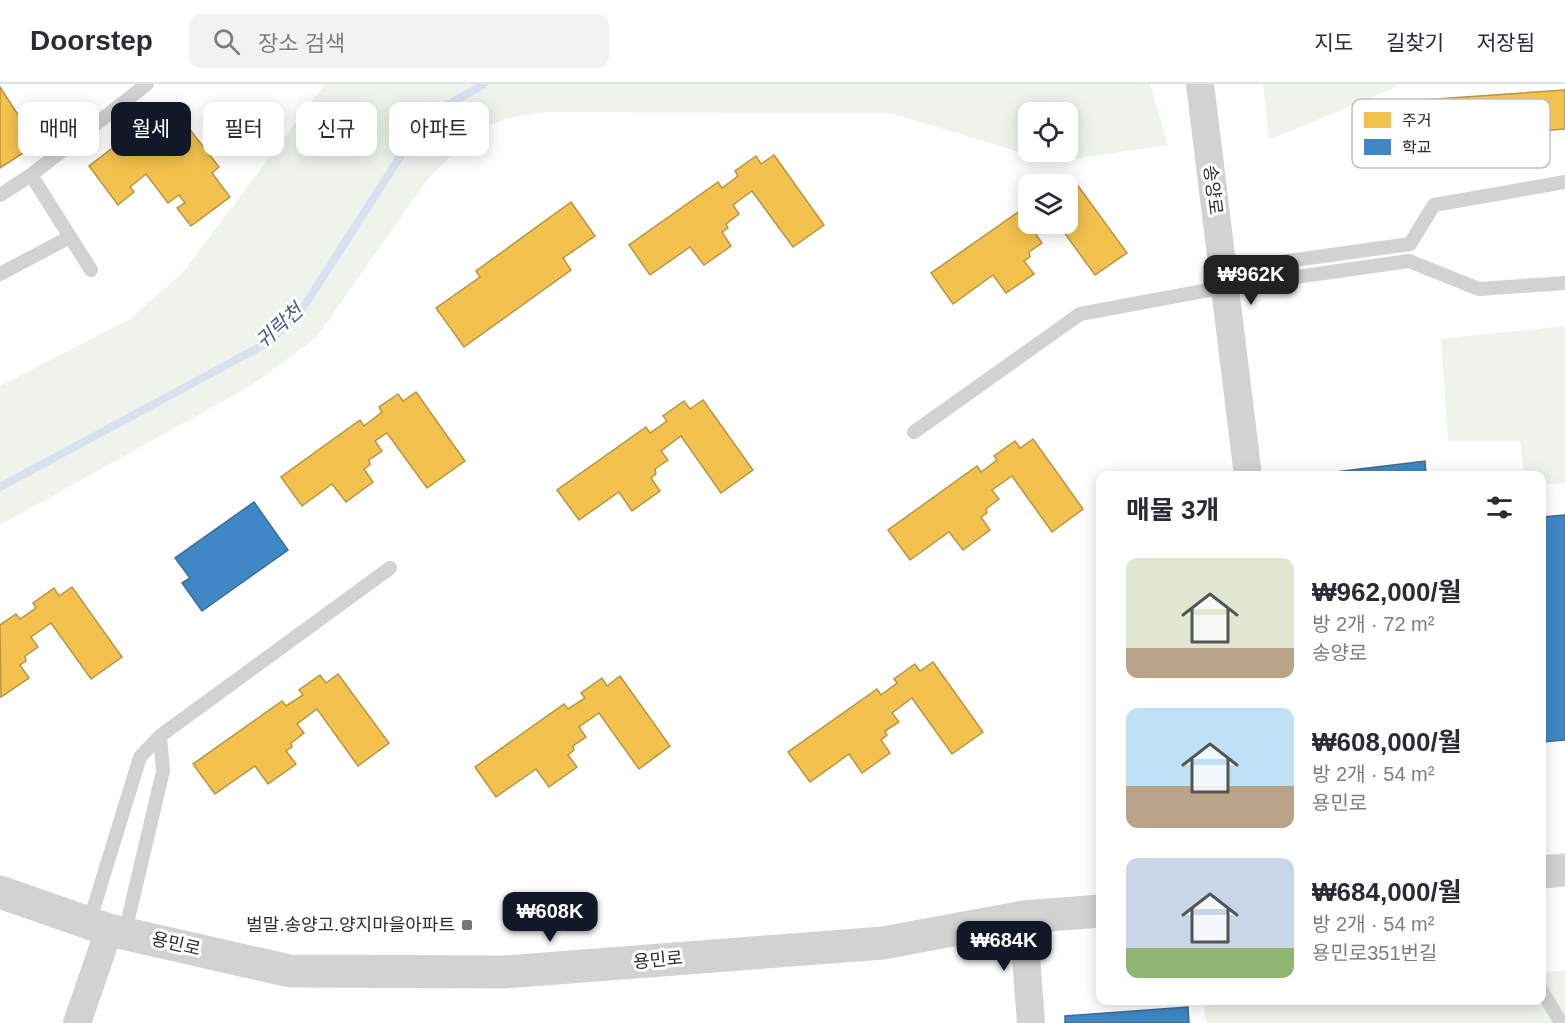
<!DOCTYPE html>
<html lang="ko">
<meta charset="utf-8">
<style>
:root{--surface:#fff;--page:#f2f2f3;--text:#2b2b33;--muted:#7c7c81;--line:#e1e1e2;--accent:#111827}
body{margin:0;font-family:Arial,"Noto Sans KR",sans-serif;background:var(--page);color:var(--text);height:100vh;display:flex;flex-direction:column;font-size:22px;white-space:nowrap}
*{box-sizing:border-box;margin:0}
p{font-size:20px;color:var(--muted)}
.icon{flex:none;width:33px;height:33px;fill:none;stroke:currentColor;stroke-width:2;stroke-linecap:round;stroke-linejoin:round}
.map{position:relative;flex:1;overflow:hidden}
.drawer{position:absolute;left:1096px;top:387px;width:450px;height:534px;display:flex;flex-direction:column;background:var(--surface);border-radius:12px;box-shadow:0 3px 15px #0003}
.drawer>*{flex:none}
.guide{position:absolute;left:18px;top:18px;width:570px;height:54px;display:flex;gap:12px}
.tools{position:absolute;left:1018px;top:18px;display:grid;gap:12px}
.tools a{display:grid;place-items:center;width:60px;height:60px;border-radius:12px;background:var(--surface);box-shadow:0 3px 15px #0003;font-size:30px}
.price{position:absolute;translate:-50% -51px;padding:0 14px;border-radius:12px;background:var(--accent);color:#fff;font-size:20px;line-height:39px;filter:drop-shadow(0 2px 3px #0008)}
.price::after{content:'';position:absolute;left:50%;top:36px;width:18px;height:14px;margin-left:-9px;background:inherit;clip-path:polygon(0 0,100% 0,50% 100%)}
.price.selected{background:#222;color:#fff}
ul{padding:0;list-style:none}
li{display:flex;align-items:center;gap:18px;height:150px;padding:0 30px}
li span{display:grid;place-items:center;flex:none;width:168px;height:120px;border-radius:12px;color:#555}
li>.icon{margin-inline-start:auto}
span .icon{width:72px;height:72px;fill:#fffc;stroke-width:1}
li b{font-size:26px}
h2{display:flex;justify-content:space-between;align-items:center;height:72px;padding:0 30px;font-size:26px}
.pill{padding:0 21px;border-radius:12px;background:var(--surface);box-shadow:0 3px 15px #0003;font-size:21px;line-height:54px}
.pill.selected{background:var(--accent);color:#fff}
header{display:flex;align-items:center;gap:36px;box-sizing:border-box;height:84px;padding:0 30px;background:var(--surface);border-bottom:2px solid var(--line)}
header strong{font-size:28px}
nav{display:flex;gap:33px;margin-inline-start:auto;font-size:21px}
.search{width:420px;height:54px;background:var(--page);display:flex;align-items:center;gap:15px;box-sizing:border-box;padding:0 21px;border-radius:12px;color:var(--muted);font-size:22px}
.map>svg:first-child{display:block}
.green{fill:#eef3ec;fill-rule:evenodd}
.homes{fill:#f2c14e;stroke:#b79544;stroke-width:1.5}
.schools{fill:#3f88c5;stroke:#3a6d97;stroke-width:1.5}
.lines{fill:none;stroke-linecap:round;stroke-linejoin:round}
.stream{stroke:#d8e1f0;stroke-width:8}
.service{stroke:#d2d2d2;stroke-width:14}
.minor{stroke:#d2d2d2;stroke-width:28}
.tertiary{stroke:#d2d2d2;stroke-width:33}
.poi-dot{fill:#767676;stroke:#fff;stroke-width:2}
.labels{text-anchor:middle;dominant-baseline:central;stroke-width:6;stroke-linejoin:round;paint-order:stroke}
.street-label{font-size:18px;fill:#2d2d2d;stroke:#fff}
.poi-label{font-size:18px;fill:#2d2d2d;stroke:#fff;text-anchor:end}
.water-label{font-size:20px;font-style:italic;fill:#405b8b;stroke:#fff}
.key{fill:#fff;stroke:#c0c0c0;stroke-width:1.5}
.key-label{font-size:16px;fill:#2d2d2d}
</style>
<header>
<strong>Doorstep</strong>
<div class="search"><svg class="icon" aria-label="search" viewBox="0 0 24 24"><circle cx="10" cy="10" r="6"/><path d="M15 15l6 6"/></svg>장소 검색</div>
<nav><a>지도</a><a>길찾기</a><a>저장됨</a></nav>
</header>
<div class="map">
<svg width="1565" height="939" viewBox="0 0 1565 939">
<rect width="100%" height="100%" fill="#fff"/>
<!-- green -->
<g class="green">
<path d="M325 0H1150L1168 61 1053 78 890 29 548 28 508 34 475 47 427 96 316 254 252 301 0 441V302L130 235 183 188ZM1068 28V68H1029V28Z"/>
<path d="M1263 0H1398L1394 4 1269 56Z"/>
<path d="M1565 242V399L1542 401V392L1524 391 1520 357H1448L1441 255Z"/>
<path d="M1565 887V939H1206L1204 917 1542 916V888Z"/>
</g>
<!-- homes -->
<g class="homes">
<path d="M0 3 37 60 0 84Z"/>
<path d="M1565 6V45L1416 57 1407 17Z"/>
<path d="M170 20 219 83 212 89 230 113 191 142 177 124 185 119 179 111 168 119 146 90 130 103 134 108 118 121 89 82Z"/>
<path d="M774 71 824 141 793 163 752 107 733 121 739 130 726 140 728 144 722 148 731 162 704 181 690 163 650 191 629 161 718 98 722 104 738 92 735 87 756 72 761 80Z"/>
<path d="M1076 99 1127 169 1095 191 1058 140H1068V105Z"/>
<path d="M571 118 595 152 563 174 571 186 464 263 436 224 480 193 476 187Z"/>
<path d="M1021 126 1025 131 1029 128V140H1049L1035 149 1042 159 1029 168 1030 173 1024 177 1034 190 1006 209 993 191 953 220 931 189Z"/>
<path d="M416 308 465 377 427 404 387 349 375 357 382 367 369 376 370 381 364 385 373 398 346 418 332 400 302 422 281 393 360 336 364 342 382 328 379 323 398 310 403 317Z"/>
<path d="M703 316 753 386 721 409 681 352 661 367 668 376 655 385 656 390 651 394 660 407 632 427 619 408 579 436 557 406 646 343 650 349 667 337 663 332 684 317 690 325Z"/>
<path d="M1033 355 1083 425 1052 448 1012 392 992 406 999 415 986 425 987 429 981 433 990 446 963 466 949 448 910 476 888 446 977 382 981 388 997 376 994 372 1015 357 1020 364Z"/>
<path d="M72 503 122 573 91 595 51 539 31 553 38 563 25 572 26 577 20 581 29 594 1 613 0 541 16 530 20 535 36 524 33 519 54 504 59 512Z"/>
<path d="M933 578 983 648 952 670 912 614 892 629 899 638 885 647 887 651 881 656 890 669 862 689 849 670 810 698 788 668 877 605 881 611 897 599 894 595 915 580 920 587Z"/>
<path d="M338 590 389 659 358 682 317 625 297 640 304 649 291 659 292 663 286 667 296 680 268 700 255 682 215 710 193 680 282 617 286 622 303 611 299 606 320 591 326 599Z"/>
<path d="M620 592 670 662 639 685 599 629 579 643 586 653 573 662 574 666 568 671 577 683 549 703 536 685 496 713 475 683 564 620 568 625 585 614 581 609 602 594 607 602Z"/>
</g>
<!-- schools -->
<g class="schools">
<path d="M1425 377 1426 392H1337L1336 388Z"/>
<path d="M254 418 288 466 202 527 182 499 190 494 175 474Z"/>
<path d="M1565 431V656L1542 658V433Z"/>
<path d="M1188 923 1189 939H1065V932Z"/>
</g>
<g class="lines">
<!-- stream -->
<path class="stream" d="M0 403 267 259 299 230 425 34 484 0"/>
<!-- service -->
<g class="service">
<path d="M31 91 91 186"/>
<path d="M0 111 31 91 147 0"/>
<path d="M1223 186 1410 160 1434 121 1565 98"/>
<path d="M0 190 70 153"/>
<path d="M914 348 1080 230 1225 203 1409 177 1479 205 1565 199"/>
<path d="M89 839 140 673 160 652 390 484"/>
<path d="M125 848 163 687 160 652"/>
<path d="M1542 907 1561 939"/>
</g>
<!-- minor -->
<g class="minor">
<path d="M1200 0 1248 392"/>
<path d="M1023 833 1031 939"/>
<path d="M77 939 109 846"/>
</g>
<!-- tertiary -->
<g class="tertiary">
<path d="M1542 788 1565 786"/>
<path d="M0 808 109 846 290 887 504 888 883 859 1023 833 1101 827"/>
</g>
</g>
<!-- markers -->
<rect class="poi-dot" x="461" y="835" width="12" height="12" rx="3"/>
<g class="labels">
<!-- street labels -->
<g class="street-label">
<text transform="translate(1213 106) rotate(83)">송양로</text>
<text transform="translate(176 860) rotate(13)">용민로</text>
<text transform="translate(658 876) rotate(-5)">용민로</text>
</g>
<!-- poi labels -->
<g class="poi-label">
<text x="455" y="841">벌말.송양고.양지마을아파트</text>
</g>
<!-- water labels -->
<g class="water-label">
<text transform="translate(279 242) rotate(-42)">귀락천</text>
</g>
</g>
<!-- legend -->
<rect x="1352" y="15" width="198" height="69" rx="9" class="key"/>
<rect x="1364" y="28" width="27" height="16" fill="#f2c14e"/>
<rect x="1364" y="55" width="27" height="16" fill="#3f88c5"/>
<g class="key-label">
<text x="1402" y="42">주거</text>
<text x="1402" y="69">학교</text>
</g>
</svg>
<div class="tools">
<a><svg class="icon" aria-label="locate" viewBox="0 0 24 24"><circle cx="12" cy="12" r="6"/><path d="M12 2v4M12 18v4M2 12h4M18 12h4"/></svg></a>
<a><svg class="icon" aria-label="layers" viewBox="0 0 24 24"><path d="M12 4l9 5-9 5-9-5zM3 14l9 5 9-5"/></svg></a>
</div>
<b class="price selected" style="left:1251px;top:222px">₩962K</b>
<b class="price" style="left:550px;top:859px">₩608K</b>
<b class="price" style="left:1004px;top:888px">₩684K</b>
<div class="guide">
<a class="pill">매매</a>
<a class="pill selected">월세</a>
<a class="pill">필터</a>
<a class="pill">신규</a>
<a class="pill">아파트</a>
</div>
<section class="drawer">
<h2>매물 3개<svg class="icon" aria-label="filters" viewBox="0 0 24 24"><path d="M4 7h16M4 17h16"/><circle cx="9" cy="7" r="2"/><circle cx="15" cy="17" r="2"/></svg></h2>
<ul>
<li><span style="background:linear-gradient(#dfe7d0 75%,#b9a48a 0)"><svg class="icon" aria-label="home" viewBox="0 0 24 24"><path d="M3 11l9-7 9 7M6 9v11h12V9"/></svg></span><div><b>₩962,000/월</b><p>방 2개 · 72 m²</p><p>송양로</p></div></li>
<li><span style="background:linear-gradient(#bfe0f5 65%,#b9a48a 0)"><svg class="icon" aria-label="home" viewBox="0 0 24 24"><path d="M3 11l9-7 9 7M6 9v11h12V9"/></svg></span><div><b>₩608,000/월</b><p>방 2개 · 54 m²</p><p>용민로</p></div></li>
<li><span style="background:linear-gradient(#c9d6e8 75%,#8fb573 0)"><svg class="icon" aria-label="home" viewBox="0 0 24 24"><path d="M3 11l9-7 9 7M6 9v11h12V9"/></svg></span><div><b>₩684,000/월</b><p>방 2개 · 54 m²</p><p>용민로351번길</p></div></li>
</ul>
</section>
</div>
